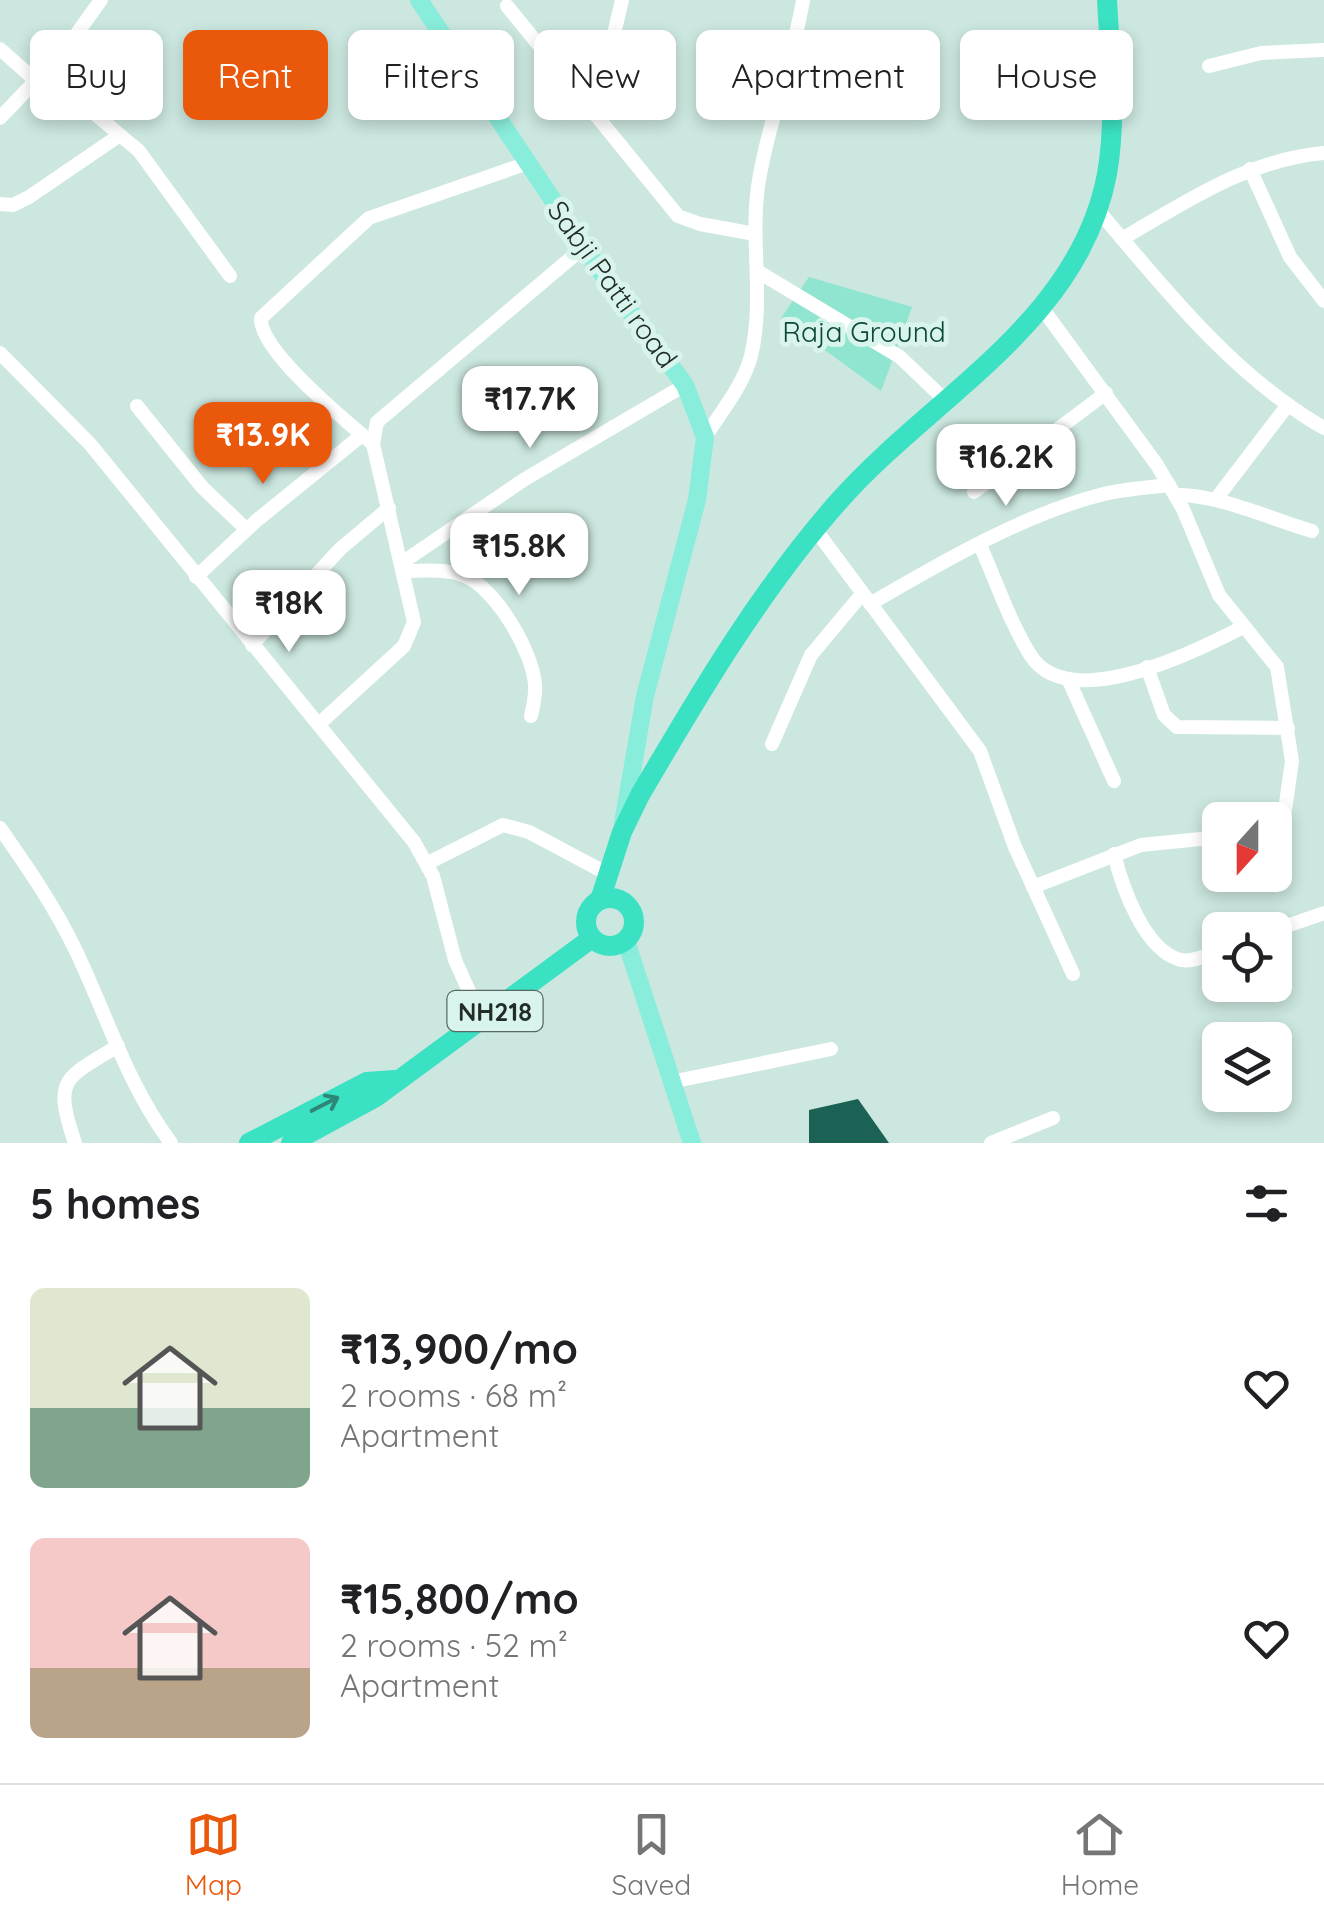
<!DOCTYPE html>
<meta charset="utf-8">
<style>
:root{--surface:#fff;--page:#f2f2f2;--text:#202124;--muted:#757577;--line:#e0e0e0;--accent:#ea580c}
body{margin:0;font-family:Quicksand,sans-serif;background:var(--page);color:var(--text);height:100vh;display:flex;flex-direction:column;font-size:38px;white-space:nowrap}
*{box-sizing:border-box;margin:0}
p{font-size:32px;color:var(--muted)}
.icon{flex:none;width:55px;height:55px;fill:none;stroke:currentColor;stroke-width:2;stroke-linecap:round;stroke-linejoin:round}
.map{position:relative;height:1143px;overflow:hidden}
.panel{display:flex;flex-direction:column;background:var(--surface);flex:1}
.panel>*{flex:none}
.top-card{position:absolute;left:30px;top:30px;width:1265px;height:90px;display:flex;gap:20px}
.needle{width:65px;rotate:201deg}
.buttons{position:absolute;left:1202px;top:802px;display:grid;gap:20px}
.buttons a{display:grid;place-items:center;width:90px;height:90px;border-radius:15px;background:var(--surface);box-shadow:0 5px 15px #0003;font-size:50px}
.price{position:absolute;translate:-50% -85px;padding:0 22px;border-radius:20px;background:#fff;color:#222;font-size:32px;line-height:65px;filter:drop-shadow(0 2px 5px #0008)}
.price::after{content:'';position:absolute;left:50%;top:60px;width:30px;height:22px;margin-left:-15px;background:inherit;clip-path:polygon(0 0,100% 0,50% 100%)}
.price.active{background:var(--accent);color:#fff}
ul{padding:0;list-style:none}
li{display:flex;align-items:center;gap:30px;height:250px;padding:0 30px}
li span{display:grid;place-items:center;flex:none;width:280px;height:200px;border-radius:15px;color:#555}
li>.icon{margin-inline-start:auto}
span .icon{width:120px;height:120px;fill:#fffc;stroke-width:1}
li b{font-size:42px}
h2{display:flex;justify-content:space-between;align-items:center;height:120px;padding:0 30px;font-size:42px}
.pill{padding:0 35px;border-radius:15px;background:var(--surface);box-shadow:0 5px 15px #0003;font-size:35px;line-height:90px}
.pill.active{background:var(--accent);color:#fff}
.tabs{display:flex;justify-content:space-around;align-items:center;height:140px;border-top:2px solid var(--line);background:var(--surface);font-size:28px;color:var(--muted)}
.tabs a{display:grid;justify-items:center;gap:5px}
.tabs .active{color:var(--accent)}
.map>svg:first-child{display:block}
.green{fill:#8fe5d0}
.building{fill:#1c6254}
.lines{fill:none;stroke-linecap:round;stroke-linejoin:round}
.minor{stroke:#fff;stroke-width:14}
.major{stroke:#89eddb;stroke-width:18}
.highway{stroke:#3be1c3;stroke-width:20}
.oneway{stroke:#2e8776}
.labels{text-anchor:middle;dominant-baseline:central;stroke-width:10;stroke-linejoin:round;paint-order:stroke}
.shield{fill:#d8f4ec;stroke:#596964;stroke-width:2.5}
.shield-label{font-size:25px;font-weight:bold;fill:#222d2a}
.street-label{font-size:28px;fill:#222d2a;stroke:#d8f4ec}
.park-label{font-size:28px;fill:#0d463b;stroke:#d8f4ec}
</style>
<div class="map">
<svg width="1324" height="1143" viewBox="0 0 1324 1143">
<rect width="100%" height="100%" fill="#cbe7df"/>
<!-- green -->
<path class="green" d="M809 277 912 307 881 391 781 318Z"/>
<!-- building -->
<path class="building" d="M858 1099 889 1143H809V1110Z"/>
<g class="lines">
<!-- minor -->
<g class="minor">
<path d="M507 6 678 216 700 224 755 234"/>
<path d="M0 49 36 81"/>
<path d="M1209 66 1261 53 1324 50"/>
<path d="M45 72 139 151 230 276"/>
<path d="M595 115 622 0"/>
<path d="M0 118 65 50 101 0"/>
<path d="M1250 169 1290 257 1324 301"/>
<path d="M0 204 13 205 29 197 120 135"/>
<path d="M1097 209C1164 288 1233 376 1324 428"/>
<path d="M1122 239C1187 201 1247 160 1324 153"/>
<path d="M757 271 900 357 946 401"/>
<path d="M1042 308 1157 465 1183 509 1219 595 1277 667 1292 761 1285 810 1275 821"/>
<path d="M0 353 90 444 414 842 433 876 455 960 482 1020"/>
<path d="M137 406 202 487 246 529"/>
<path d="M705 437C721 412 743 386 751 356 765 298 749 238 759 180 769 119 793 61 803 0"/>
<path d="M373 444C347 422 259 351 261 318L369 218 528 163"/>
<path d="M974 492 1106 393"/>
<path d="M1175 495C1214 493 1271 519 1312 531"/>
<path d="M1216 499 1287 406"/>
<path d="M815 529 980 751 1015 847 1073 974"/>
<path d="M980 545C996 581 1010 623 1031 656 1070 715 1197 651 1243 627"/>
<path d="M403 562 525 479 685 385"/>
<path d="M405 571C424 571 449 568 467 577 497 591 533 652 535 685 536 696 533 706 531 716"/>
<path d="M196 577 256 521 362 435"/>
<path d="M870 604C939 564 1022 515 1100 495 1122 489 1146 488 1169 485"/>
<path d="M252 645 340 549 389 508"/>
<path d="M1147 667 1164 715 1177 727 1288 728"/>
<path d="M1069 681 1114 781"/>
<path d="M319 724 404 646 414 622 373 444 377 422 584 247"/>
<path d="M772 744 811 655 862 594"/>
<path d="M0 828C28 868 55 907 76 951 107 1016 128 1086 171 1143"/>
<path d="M1114 854C1122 886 1144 951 1181 960 1193 963 1209 954 1220 950"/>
<path d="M428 863 503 825 529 832 608 874"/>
<path d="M1033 887 1141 845 1220 837"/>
<path d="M1275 930 1324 913"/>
<path d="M671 1082 831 1049"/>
<path d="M75 1143C53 1078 64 1079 118 1046"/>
<path d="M991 1143 1053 1118"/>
</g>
<!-- major -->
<g class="major">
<path d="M419 0 605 278 685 385 705 437 697 500 645 696 623 823"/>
<path d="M626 941 692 1143"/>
</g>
<!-- highway -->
<g class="highway">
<circle cx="610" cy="922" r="24"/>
<path d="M600 900 622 832 640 795C699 694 761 589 839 501 932 396 1079 323 1107 174 1117 118 1110 56 1107 0"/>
<path d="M249 1143 367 1082 394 1080"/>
<path d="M291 1143 376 1097 592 938"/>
</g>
</g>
<!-- one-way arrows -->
<defs><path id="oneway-shaft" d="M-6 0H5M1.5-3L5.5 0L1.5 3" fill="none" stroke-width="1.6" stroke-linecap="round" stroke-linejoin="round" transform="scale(2.5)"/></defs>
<use class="oneway" href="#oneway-shaft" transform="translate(325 1104) rotate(-27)"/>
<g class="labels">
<!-- shield labels -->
<rect class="shield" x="447.5" y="991" width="95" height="40" rx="8"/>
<g class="shield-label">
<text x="495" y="1011">NH218</text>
</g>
<!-- street labels -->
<g class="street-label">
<text transform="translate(613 284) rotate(54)">Sabji Patti road</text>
</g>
<!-- park labels -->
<g class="park-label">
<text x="864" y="331">Raja Ground</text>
</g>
</g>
</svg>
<div class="buttons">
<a><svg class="needle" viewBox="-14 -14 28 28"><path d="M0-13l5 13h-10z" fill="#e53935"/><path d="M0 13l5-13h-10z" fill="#757577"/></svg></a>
<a><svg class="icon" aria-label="locate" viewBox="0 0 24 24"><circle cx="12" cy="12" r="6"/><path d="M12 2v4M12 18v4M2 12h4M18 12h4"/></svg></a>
<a><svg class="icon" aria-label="layers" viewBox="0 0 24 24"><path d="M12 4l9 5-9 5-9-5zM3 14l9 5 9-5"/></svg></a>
</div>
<b class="price" style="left:530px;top:451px">₹17.7K</b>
<b class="price active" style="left:263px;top:487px">₹13.9K</b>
<b class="price" style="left:1006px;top:509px">₹16.2K</b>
<b class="price" style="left:519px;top:598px">₹15.8K</b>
<b class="price" style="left:289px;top:655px">₹18K</b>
<div class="top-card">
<a class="pill">Buy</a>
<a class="pill active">Rent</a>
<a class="pill">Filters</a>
<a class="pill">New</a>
<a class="pill">Apartment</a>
<a class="pill">House</a>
</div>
</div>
<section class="panel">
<h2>5 homes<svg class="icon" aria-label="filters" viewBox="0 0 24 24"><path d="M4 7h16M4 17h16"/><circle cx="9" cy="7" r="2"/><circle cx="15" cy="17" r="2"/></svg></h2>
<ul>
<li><span style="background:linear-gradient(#dfe7d0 60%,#7fa58c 0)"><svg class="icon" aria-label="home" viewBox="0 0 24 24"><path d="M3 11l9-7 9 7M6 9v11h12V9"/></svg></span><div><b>₹13,900/mo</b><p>2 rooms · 68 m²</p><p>Apartment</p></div><svg class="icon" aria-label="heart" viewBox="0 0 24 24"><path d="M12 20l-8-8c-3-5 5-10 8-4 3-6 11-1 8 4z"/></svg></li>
<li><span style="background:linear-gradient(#f6c9c9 65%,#b9a48a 0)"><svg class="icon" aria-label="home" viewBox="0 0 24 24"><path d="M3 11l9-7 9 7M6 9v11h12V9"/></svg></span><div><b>₹15,800/mo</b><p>2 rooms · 52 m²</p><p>Apartment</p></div><svg class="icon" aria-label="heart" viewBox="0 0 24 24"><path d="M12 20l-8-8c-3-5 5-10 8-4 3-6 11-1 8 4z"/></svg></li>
</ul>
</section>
<nav class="tabs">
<a class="active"><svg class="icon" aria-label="map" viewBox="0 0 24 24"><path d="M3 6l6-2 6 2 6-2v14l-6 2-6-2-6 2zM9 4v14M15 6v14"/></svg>Map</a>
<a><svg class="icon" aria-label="saved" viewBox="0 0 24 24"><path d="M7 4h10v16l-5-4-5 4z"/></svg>Saved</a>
<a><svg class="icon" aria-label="home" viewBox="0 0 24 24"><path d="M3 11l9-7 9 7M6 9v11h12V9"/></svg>Home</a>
</nav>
